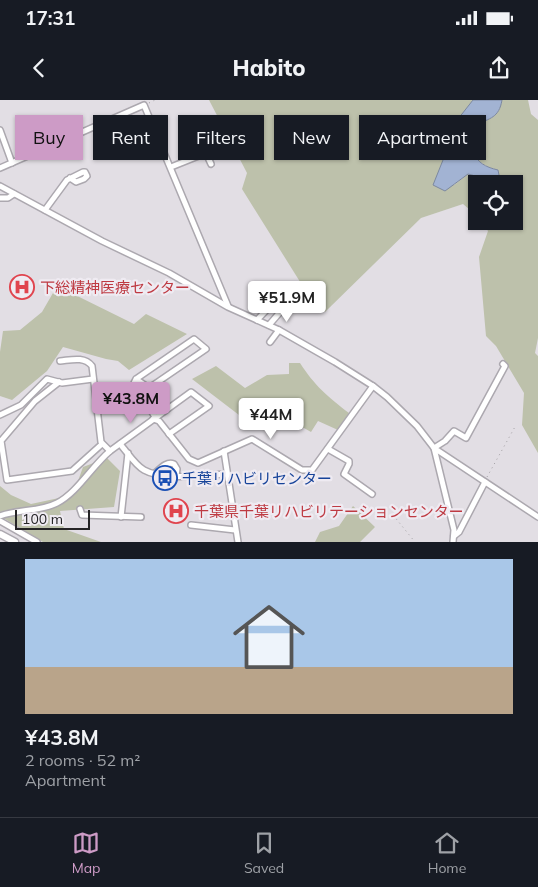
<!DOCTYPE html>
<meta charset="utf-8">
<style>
:root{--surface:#171b24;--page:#242831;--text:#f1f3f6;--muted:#9ea1a6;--line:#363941;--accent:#cd9bc6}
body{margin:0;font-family:Mulish,"Noto Sans JP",sans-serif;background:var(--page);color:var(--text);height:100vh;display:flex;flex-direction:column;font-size:19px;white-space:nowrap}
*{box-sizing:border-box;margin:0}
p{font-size:16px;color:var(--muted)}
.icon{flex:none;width:28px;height:28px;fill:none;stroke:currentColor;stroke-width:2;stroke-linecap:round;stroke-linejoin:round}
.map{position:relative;height:442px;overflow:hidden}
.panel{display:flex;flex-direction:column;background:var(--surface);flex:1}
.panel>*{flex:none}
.top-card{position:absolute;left:15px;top:15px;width:509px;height:45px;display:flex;gap:10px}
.tools{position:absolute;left:468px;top:75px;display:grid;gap:10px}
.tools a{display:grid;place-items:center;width:55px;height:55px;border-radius:0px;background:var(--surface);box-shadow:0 1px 4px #0004;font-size:25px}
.scale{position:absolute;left:15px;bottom:12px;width:75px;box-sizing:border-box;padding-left:5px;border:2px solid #252426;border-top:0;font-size:14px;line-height:18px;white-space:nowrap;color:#252426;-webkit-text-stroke:4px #efebf2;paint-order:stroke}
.price{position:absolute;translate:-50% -42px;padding:0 11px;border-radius:5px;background:#fff;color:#222;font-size:16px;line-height:32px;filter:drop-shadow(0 1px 2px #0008)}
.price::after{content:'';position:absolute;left:50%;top:30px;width:15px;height:11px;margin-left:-8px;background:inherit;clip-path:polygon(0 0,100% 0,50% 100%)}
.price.current{background:var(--accent);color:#111}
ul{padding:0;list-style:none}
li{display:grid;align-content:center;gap:10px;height:265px;padding:0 25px}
li span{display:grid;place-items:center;height:155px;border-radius:0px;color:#555}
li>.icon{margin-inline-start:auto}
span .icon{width:90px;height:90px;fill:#fffc;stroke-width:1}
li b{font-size:21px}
.tag{padding:0 18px;border-radius:0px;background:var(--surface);box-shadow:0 1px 4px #0004;font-size:18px;line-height:45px}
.tag.current{background:var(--accent);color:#111}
.status{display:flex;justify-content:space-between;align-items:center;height:35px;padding:0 25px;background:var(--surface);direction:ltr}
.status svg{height:14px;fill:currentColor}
header{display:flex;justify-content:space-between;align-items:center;height:65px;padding:0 25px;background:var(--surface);font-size:22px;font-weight:800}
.tab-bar{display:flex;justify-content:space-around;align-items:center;height:70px;border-top:1px solid var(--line);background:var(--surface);font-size:14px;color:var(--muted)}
.tab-bar a{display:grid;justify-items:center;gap:2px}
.tab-bar .current{color:var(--accent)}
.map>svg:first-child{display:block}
.green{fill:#bdc1ab}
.water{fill:#a2b3d3;stroke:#7c889f}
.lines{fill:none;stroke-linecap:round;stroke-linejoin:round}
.minor-casing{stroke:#aca8af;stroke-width:8}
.major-casing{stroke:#aca8af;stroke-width:9}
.path{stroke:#a19ea2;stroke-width:1;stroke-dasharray:1 4;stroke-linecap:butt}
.minor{stroke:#fff;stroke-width:5}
.major{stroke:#fff;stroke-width:6}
.labels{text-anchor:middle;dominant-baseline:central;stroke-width:4.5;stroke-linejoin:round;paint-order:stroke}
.health-label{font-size:15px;fill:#be3a42;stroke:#efebf2;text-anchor:start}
.transit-label{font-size:15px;fill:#164399;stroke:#efebf2;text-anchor:start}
</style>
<div class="status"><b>17:31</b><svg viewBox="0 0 49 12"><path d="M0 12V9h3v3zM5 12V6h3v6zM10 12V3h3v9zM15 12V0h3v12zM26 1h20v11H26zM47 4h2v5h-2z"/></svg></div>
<header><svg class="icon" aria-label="back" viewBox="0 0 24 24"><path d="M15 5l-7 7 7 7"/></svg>Habito<svg class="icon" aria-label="share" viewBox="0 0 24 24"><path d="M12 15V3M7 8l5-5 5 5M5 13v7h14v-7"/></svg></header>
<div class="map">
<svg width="538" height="442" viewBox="0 0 538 442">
<rect width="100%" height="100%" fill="#e2dee4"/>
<!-- green -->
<g class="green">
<path d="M209 0H473L445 40 443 60 434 85H454L468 74 479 77 489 84H476V115L463 104 421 118 325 212 302 185 242 89 247 73Z"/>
<path d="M502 0H528L531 14 538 20V238L535 253 538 256V353L522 325 524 293 496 246 486 236 479 157 488 131 481 121H514V84H491L499 75 498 70C470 63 471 49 476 25 490 18 499 18 502 0Z"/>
<path d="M57 186 134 224 146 214 187 234 129 270 118 261 106 259 63 247 47 271 12 300 0 296V252L3 231 20 230 42 212Z"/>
<path d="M289 263H300C315 286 327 296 349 313L338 330 318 321 311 332 262 304 239 315 192 279 216 266 245 288 267 275 289 274Z"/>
<path d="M107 358 120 371 114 407 60 411 64 429 101 442H43L0 416V386L11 395 31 404 73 395 83 367Z"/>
<path d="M353 406 375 427 360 442H315L320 432 339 426Z"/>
</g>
<!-- water -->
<path class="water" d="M473 0H502C499 18 490 18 476 25 470 49 471 64 498 70L499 75 489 84 479 77 468 74 445 91 433 85 443 60 445 41 458 19Z"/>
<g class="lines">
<defs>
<g id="minor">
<path d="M0 30 12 63"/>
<path d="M171 67 206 53 211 64"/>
<path d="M0 68 144 5 228 206"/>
<path d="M0 86 102 141 169 173 228 207 279 230 335 262 373 286 387 297 417 326 434 348 454 430 453 442"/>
<path d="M0 98H8L14 94"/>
<path d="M45 110 67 80 83 72H85L87 76 84 79 76 82 70 78"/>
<path d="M257 220 276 200"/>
<path d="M269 225 281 211"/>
<path d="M270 242 279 230"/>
<path d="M60 261C71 260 84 256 92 266L101 342 110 351"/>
<path d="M503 264 505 266 466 338 454 331 445 341 434 348 538 417"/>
<path d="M136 279 149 288 206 249 194 239 136 279 134 283 155 317"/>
<path d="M59 282 35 301 1 341 7 380 72 371 102 344"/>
<path d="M0 315 21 305 47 279 62 283 93 279"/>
<path d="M153 319 159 321 189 359 198 363 252 339 302 370H312L373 286"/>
<path d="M120 344C127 352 135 365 144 370 163 381 206 375 227 374"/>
<path d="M328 349 349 361V364L344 374 372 394"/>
<path d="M224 351 238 442"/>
<path d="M154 374C160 369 166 361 174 364L177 369 176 376"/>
<path d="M80 409 82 415 141 417"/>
<path d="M0 416C18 409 40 412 57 403 77 393 92 366 110 351L191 292 209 306 169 334"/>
<path d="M121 417 128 353"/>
<path d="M0 421 37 442"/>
<path d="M191 425 235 430"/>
<path d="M454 436 459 432 485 382"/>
</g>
<path id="major" d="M0 434 15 442"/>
</defs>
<!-- minor casing -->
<use href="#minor" class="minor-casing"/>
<!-- major casing -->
<use href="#major" class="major-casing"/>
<!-- path -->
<g class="path">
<path d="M149 3 155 0"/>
<path d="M487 377 516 325"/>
<path d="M393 415 415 442"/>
</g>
<!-- minor -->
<use href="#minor" class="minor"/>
<!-- major -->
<use href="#major" class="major"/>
</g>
<!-- icons -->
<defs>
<symbol id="hospital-ring" viewBox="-11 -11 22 22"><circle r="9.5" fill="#efebf2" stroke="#e0444e" stroke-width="1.5"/><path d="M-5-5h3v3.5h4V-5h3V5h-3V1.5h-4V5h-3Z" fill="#e0444e"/></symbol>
<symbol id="bus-ring" viewBox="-11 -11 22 22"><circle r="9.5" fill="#efebf2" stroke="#1a4fb4" stroke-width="1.5"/><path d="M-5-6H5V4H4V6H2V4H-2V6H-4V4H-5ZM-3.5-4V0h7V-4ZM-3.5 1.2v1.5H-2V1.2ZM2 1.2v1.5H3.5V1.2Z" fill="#1a4fb4"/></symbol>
</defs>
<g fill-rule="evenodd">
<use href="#hospital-ring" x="8" y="173" width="28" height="28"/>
<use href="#bus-ring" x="151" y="364" width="28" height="28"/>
<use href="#hospital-ring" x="162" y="397" width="28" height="28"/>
</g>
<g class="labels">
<!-- health labels -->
<g class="health-label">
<text x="40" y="187">下総精神医療センター</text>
<text x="194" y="411">千葉県千葉リハビリテーションセンター</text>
</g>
<!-- transit labels -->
<g class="transit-label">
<text x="182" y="378">千葉リハビリセンター</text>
</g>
</g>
</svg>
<div class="tools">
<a><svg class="icon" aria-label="locate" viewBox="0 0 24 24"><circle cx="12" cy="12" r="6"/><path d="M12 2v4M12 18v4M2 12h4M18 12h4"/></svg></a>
</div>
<div class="scale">100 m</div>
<b class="price" style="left:287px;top:223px">¥51.9M</b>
<b class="price current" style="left:131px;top:324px">¥43.8M</b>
<b class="price" style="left:271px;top:340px">¥44M</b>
<div class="top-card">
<a class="tag current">Buy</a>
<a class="tag">Rent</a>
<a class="tag">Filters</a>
<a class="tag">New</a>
<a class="tag">Apartment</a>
</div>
</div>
<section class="panel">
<ul>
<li><span style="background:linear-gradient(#a9c7e8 70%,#b9a48a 0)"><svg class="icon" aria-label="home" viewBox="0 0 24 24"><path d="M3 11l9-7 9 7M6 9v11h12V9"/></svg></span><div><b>¥43.8M</b><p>2 rooms · 52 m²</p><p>Apartment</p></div></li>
</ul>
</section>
<nav class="tab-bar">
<a class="current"><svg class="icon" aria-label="map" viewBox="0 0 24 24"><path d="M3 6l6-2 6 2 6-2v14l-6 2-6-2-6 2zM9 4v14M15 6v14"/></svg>Map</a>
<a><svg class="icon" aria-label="saved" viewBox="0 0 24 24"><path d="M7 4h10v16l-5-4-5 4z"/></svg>Saved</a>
<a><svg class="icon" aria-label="home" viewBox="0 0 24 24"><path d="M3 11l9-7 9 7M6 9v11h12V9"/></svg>Home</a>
</nav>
